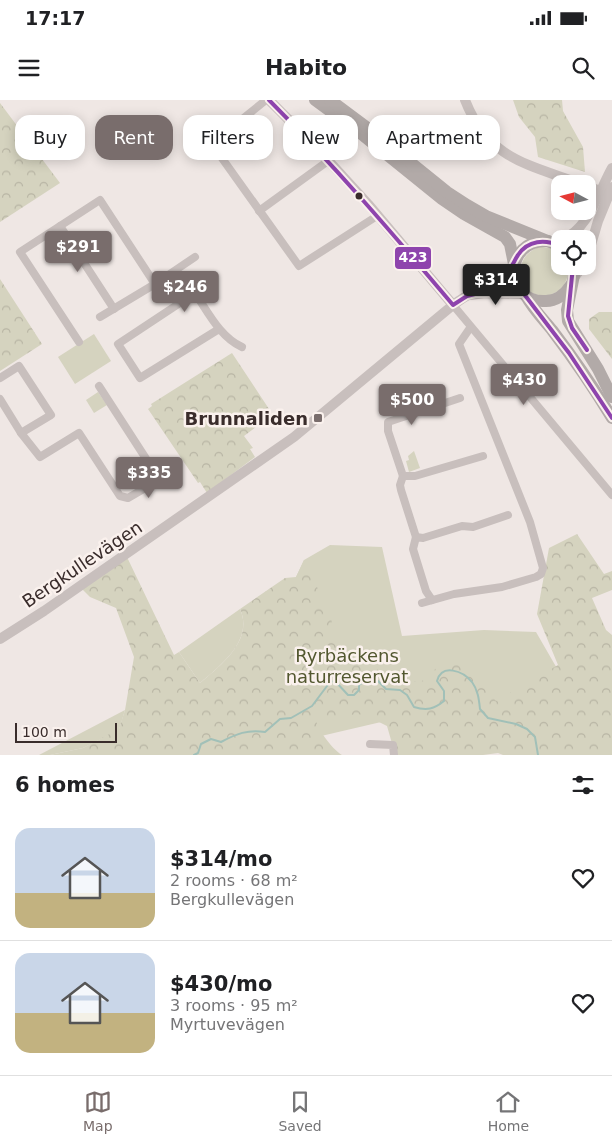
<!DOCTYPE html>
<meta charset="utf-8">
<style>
:root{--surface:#fff;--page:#f2f2f2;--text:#202124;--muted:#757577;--line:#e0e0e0;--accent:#796d6c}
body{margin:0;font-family:"DejaVu Sans",sans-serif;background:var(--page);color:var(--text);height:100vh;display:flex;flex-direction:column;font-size:19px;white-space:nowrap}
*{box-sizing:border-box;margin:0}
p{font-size:16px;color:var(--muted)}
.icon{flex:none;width:28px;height:28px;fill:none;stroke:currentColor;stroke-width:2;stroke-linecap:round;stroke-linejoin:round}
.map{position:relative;height:655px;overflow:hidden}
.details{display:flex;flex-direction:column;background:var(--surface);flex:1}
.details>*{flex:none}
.top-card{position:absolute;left:15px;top:15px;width:582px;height:45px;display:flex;gap:10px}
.needle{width:32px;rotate:277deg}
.tools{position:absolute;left:551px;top:75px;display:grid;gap:10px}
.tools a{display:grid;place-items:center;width:45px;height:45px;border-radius:10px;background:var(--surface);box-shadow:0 2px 12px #0003;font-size:25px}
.scale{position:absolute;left:15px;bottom:12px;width:102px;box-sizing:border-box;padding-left:5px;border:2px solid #392c2b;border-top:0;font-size:14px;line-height:18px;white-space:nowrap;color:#392c2b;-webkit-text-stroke:4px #faf1ed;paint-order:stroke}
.price{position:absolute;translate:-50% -42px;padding:0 11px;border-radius:5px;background:var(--accent);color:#fff;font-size:16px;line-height:32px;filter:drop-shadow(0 1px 2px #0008)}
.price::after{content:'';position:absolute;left:50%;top:30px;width:15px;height:11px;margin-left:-8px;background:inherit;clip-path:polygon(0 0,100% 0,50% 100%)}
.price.on{background:#222;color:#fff}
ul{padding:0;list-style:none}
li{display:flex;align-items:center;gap:15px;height:125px;padding:0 15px}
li+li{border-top:1px solid var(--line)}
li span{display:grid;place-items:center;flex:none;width:140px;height:100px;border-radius:15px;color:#555}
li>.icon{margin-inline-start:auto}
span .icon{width:60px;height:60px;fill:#fffc;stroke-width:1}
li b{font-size:21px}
h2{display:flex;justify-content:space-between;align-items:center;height:60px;padding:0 15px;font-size:21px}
.tag{padding:0 18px;border-radius:15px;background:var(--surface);box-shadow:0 2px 12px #0003;font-size:18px;line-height:45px}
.tag.on{background:var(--accent);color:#fff}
.status{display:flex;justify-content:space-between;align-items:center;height:35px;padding:0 25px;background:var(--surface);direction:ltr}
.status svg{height:14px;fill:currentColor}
header{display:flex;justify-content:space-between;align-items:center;height:65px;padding:0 15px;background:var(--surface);font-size:22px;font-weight:700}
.menu{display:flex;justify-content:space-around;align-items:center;height:70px;border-top:1px solid var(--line);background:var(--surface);font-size:14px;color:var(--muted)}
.menu a{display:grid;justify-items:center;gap:2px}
.menu .on{color:var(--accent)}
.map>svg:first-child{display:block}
.green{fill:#d5d3bf}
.forest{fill:url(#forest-crowns)}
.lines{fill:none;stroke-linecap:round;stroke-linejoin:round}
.stream{stroke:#a1c0b8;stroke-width:2}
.minor{stroke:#c8bfbd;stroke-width:8}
.tertiary{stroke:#c8bfbd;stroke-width:10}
.trunk{stroke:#b2aaa8;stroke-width:12}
.bus-1-casing{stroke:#faf1ed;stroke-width:8}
.bus-1{stroke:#8e44ad;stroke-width:4}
.bus-dot{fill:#392c2b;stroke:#faf1ed;stroke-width:2}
.poi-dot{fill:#796d6c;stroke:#faf1ed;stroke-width:2}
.labels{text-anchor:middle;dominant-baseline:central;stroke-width:5;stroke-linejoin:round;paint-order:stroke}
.poi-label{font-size:18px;font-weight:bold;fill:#392c2b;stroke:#faf1ed;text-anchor:end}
.street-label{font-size:18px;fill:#392c2b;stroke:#faf1ed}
.park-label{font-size:18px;fill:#52572f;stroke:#faf1ed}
.line-badge{stroke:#faf1ed;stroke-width:2}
.badge-label{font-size:14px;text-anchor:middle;font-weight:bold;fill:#fff}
</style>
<div class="status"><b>17:17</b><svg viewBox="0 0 49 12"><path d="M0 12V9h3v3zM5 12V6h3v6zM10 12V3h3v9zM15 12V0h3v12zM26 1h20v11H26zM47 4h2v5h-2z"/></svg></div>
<header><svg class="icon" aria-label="menu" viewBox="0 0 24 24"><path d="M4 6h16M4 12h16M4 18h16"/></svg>Habito<svg class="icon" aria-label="search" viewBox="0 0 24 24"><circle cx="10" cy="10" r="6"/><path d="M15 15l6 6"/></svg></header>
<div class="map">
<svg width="612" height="655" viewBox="0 0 612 655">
<defs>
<pattern id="forest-crowns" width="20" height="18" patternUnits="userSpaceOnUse" patternTransform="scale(1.25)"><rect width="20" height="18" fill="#d5d3bf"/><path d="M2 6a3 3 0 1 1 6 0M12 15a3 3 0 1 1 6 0" fill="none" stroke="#b8b5a4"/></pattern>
</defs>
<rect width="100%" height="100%" fill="#efe7e4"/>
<!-- green -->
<g class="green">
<path d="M538 147C547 147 553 148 560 153V166H568C571 208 513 202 521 167 523 156 529 152 538 147Z"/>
<path d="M94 234 111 261 75 284 58 257Z"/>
<path d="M98 292 107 305 94 313 86 300Z"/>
<path d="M414 351 420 368 409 372 406 361 409 360 408 356Z"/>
<path d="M330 445 382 447 402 536 484 530 536 532 607 655 495 648 394 619 304 640 81 655 289 543 296 477 304 460Z"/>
<path d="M240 509C254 540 221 565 200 583L179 552Z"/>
<path d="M125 610 119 630 83 648 50 655H39Z"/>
</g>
<!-- forest -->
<g class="forest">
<path d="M513 0H562L563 11 583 47 585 72 538 57 535 37 519 17Z"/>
<path d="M0 3 60 83 0 122Z"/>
<path d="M0 179 42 244 0 271Z"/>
<path d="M599 212H612V259L589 229V219Z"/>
<path d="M232 253 269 309 271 316 244 336 253 348 250 349 255 357 207 393 200 382 198 383 148 309 152 306 151 304Z"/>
<path d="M577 434 604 474 612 471V490L592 498 606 530 612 535V655H503L498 653 483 655H391L393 647 387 626 365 615 355 614 338 619 317 613 315 615C315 627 332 649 342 655H50L83 648 119 629 125 610 134 557 116 508 90 497 82 489 126 455 174 555 179 552 200 583C221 565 254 540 240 509L285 478 296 477 304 460 330 514 340 558 420 583 443 562 465 565 496 601 558 565 537 514 549 448Z"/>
</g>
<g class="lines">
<!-- stream -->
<path class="stream" d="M194 655 198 653 201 644 211 639 221 642C236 634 248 629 265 632L280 619 291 618 312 606 330 582 335 581 348 595H354L359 590V585L366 580H377L386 589 400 590 407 595 414 607C427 611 434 609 444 601V591L437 581C442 563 463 571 472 582 478 590 479 600 480 609L488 618 516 624 527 629 535 637 538 655"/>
<!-- minor -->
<g class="minor">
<path d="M266 0 215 41 214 47 299 166 377 116"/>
<path d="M259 111 328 61"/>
<path d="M60 126 114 209"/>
<path d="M453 205 612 395"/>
<path d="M100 217 155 184"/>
<path d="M219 229 140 278 118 244 195 193C208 212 220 237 242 247"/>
<path d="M79 242 20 152 100 100 155 184 195 157"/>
<path d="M0 278 19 266 51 315 21 333"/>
<path d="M0 299 21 333 40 357 79 333 120 396 128 398 152 384 156 376 154 371 99 286"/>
<path d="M403 376 388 331V322L460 298"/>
<path d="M416 437 401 390 400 385 403 376H415L483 356"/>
<path d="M432 500 426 491 413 449 416 437 423 438 462 426 473 427 508 415"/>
<path d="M422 503 454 494 502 487 536 477 541 474 543 468 530 422 459 244 470 228"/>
<path d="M370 644 393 645 394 655"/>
</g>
<!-- tertiary -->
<g class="tertiary">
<path d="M269 0 317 48 368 104 453 205"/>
<path d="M465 0C488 59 527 64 581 84"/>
<path d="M588 86 605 93"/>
<path d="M562 139C588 131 599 91 612 68"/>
<path d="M588 155 598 121 612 87"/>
<path d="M573 179 583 166"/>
<path d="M470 195 485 193 524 194"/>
<path d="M0 539 44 511 294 337 453 205C472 190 495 183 514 166"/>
</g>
<!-- trunk -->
<g class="trunk">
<path d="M315 0 364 36 442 99 464 114 505 137 510 144 514 164"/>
<path d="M330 0 369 29 447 92 467 105 486 116 560 146"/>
<path d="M548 141C502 139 504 204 546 201 557 201 565 194 571 185"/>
<path d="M573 166 574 175 567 210 568 221 598 269 612 297"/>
<path d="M526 196C533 209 543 219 552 230 574 259 594 288 612 318"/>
</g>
<defs>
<g id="bus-1">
<path d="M269 0C334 65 393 134 453 205L467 196 475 194H524L569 253 612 318"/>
<path d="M573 166 568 216 572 228 587 250"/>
<path d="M470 193C481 186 494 182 505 174 512 169 513 162 518 155 528 140 545 139 560 146"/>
</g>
</defs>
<!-- bus-1 casing -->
<use href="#bus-1" class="bus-1-casing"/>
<!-- bus-1 -->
<use href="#bus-1" class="bus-1"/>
</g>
<!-- markers -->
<circle class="bus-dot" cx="359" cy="96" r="4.5"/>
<rect class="poi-dot" x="313" y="313" width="10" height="10" rx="2.5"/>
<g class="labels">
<!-- poi labels -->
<g class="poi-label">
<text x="308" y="318">Brunnaliden</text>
</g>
<!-- street labels -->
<g class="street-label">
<text transform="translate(82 464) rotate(-34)">Bergkullevägen</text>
</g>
<!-- park labels -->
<g class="park-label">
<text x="347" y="555">Ryrbäckens<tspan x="347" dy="21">naturreservat</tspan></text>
</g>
</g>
<rect class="line-badge" x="394" y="146" width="38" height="24" rx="5" fill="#8e44ad"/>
<g class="badge-label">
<text x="413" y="162">423</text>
</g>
</svg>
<div class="tools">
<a><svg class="needle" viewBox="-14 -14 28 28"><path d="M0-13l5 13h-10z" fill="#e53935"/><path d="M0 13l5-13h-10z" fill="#757577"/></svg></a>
<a><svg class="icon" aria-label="locate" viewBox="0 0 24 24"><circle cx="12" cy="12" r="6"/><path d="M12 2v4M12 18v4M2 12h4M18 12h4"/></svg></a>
</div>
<div class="scale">100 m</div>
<b class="price" style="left:78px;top:173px">$291</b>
<b class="price on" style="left:496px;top:206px">$314</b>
<b class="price" style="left:185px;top:213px">$246</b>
<b class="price" style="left:524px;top:306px">$430</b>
<b class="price" style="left:412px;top:326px">$500</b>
<b class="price" style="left:149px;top:399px">$335</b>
<div class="top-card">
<a class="tag">Buy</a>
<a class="tag on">Rent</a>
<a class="tag">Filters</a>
<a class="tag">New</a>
<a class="tag">Apartment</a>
</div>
</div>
<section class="details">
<h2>6 homes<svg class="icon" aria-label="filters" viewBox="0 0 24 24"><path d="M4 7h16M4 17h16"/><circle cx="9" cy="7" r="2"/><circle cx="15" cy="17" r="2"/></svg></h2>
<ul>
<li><span style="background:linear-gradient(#c9d6e8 65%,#c2b280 0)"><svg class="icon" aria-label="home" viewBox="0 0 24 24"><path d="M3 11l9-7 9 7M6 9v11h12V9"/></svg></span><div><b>$314/mo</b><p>2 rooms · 68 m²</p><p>Bergkullevägen</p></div><svg class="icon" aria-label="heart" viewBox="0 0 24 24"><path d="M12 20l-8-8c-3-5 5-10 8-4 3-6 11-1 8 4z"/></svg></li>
<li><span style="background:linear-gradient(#c9d6e8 60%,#c2b280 0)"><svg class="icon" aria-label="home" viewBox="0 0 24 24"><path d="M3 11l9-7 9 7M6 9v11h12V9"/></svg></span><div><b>$430/mo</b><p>3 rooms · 95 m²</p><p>Myrtuvevägen</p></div><svg class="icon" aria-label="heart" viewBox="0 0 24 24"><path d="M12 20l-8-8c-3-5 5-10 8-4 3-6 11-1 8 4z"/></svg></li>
</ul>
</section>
<nav class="menu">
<a class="on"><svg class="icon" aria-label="map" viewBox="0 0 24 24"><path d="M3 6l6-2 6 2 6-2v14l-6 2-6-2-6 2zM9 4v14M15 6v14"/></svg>Map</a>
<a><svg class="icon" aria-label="saved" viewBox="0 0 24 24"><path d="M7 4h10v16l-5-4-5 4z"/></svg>Saved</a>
<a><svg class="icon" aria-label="home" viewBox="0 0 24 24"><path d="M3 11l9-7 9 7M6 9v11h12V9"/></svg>Home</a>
</nav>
